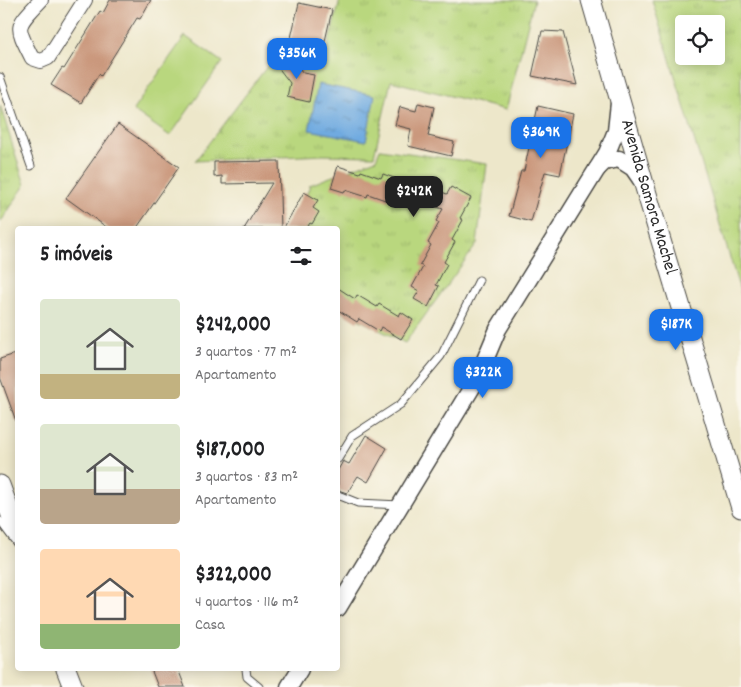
<!DOCTYPE html>
<html lang="pt">
<meta charset="utf-8">
<style>
:root{--surface:#fff;--page:#f6f6f6;--text:#202124;--muted:#757577;--accent:#1a73e8}
body{margin:0;font-family:Dekko,sans-serif;background:var(--page);color:var(--text);height:100vh;display:flex;flex-direction:column;font-size:19px;white-space:nowrap}
*{box-sizing:border-box;margin:0}
p{font-size:16px;color:var(--muted)}
.icon{flex:none;width:28px;height:28px;fill:none;stroke:currentColor;stroke-width:2;stroke-linecap:round;stroke-linejoin:round}
.map{position:relative;flex:1;overflow:hidden}
.details{position:absolute;left:15px;top:226px;width:325px;height:445px;display:flex;flex-direction:column;background:var(--surface);border-radius:5px;box-shadow:0 2px 12px #0003}
.details>*{flex:none}
.tools{position:absolute;left:675px;top:15px;display:grid;gap:10px}
.tools a{display:grid;place-items:center;width:50px;height:50px;border-radius:5px;background:var(--surface);box-shadow:0 2px 12px #0003;font-size:25px}
.price{position:absolute;translate:-50% -42px;padding:0 11px;border-radius:10px;background:var(--accent);color:#fff;font-size:16px;line-height:32px;filter:drop-shadow(0 1px 2px #0008)}
.price::after{content:'';position:absolute;left:50%;top:30px;width:15px;height:11px;margin-left:-8px;background:inherit;clip-path:polygon(0 0,100% 0,50% 100%)}
.price.active{background:#222;color:#fff}
ul{padding:0;list-style:none}
li{display:flex;align-items:center;gap:15px;height:125px;padding:0 25px}
li span{display:grid;place-items:center;flex:none;width:140px;height:100px;border-radius:5px;color:#555}
li>.icon{margin-inline-start:auto}
span .icon{width:60px;height:60px;fill:#fffc;stroke-width:1}
li b{font-size:21px}
h2{display:flex;justify-content:space-between;align-items:center;height:60px;padding:0 25px;font-size:21px}
.map>svg:first-child{display:block}
.grass{fill:url(#grass-tufts);stroke:#728154;fill-rule:evenodd}
.park{fill:#b9d77e;stroke:#728154}
.water{fill:url(#water-ripples);stroke:#4d6a86}
.building{fill:#ca987d}
.lines{fill:none;stroke-linecap:round;stroke-linejoin:round}
.service-casing{stroke:#484743;stroke-width:9}
.minor-casing{stroke:#484743;stroke-width:16}
.tertiary-casing{stroke:#484743;stroke-width:19}
.secondary-casing{stroke:#484743;stroke-width:21}
.service{stroke:#fff;stroke-width:7}
.minor{stroke:#fff;stroke-width:14}
.tertiary{stroke:#fff;stroke-width:16}
.secondary{stroke:#fff;stroke-width:19}
.labels{text-anchor:middle;dominant-baseline:central;stroke-width:4;stroke-linejoin:round;paint-order:stroke}
.street-label{font-size:18px;fill:#2b2b2b;stroke:#fbf7ec}
</style>
<div class="map">
<svg width="741" height="687" viewBox="0 0 741 687">
<defs>
<pattern id="grass-tufts" width="24" height="20" patternUnits="userSpaceOnUse" patternTransform="scale(1.25)"><rect width="24" height="20" fill="#b9d77e"/><path d="M3 7l-1-3M5 7V3M7 7l1-3M15 17l-1-3M17 17v-4M19 17l1-3" fill="none" stroke="#9fb96d"/></pattern>
<pattern id="water-ripples" width="26" height="14" patternUnits="userSpaceOnUse" patternTransform="scale(1.25)"><rect width="26" height="14" fill="#6faae0"/><path d="M2 4q2-2 4 0t4 0M15 11q2-2 4 0t4 0" fill="none" stroke="#5b8bb6"/></pattern>
</defs>
<rect width="100%" height="100%" fill="#fbf7ec"/>
<filter id="ink" filterUnits="userSpaceOnUse"><feTurbulence type="fractalNoise" baseFrequency=".02" numOctaves="2"/><feDisplacementMap in="SourceGraphic" scale="10" xChannelSelector="R" yChannelSelector="G"/><feConvolveMatrix kernelMatrix="1 2 1 2 8 2 1 2 1" color-interpolation-filters="sRGB"/></filter>
<filter id="wash" filterUnits="userSpaceOnUse"><feTurbulence type="fractalNoise" baseFrequency=".0096" numOctaves="4" result="noise"/><feDisplacementMap in="SourceGraphic" scale="20" xChannelSelector="R" yChannelSelector="G"/><feGaussianBlur stdDeviation="1.12" result="paint"/><feColorMatrix in="noise" values="0 0 0 0 0 0 0 0 0 0 0 0 0 0 0 0 0 1.4 0 .05"/><feComposite in="paint" operator="in"/></filter>
<g filter="url(#wash)">
<rect width="100%" height="100%" fill="#ede7ca"/>
<!-- grass -->
<g class="grass">
<path d="M340 0H534L506 110 391 81 374 156 323 155 195 161 282 47 324 60Z"/>
<path d="M652 0H741V294ZM684 24H716V56H684Z"/>
<path d="M0 105 25 185 0 223Z"/>
<path d="M380 149 487 164 477 244 405 343 338 309V229H294L310 185 376 159Z"/>
</g>
<!-- park -->
<path class="park" d="M185 36 222 62 170 136 133 110Z"/>
<!-- water -->
<path class="water" d="M318 84 375 95 366 141 309 130Z"/>
<g id="blocks">
<!-- building -->
<g class="building">
<path d="M110 0H151L140 19 137 18 101 76 99 74 81 103 51 85 62 68 64 69 100 11 103 13Z"/>
<path d="M299 3 332 10 323 50 290 42Z"/>
<path d="M542 31 563 32 577 85 532 76Z"/>
<path d="M290 56 303 73 314 75 309 102 287 97 290 83 277 66Z"/>
<path d="M418 103 434 107 428 136 454 142 451 156 408 146 411 129 395 125 400 107 416 111Z"/>
<path d="M538 106 573 114 560 175 545 172 531 222 509 216 521 171H524Z"/>
<path d="M118 124 179 167 136 229H109L66 198Z"/>
<path d="M279 161 281 229H244L272 183 222 184V176L214 177V162Z"/>
<path d="M338 166 360 173 361 171 381 178 383 174 405 182 406 179 447 194 451 187 471 198 460 218 463 220 452 240 455 242 444 262 447 264 436 285 439 286 428 307 414 299 419 291 412 287 423 267 420 265 431 245 428 243 439 223 436 221 443 209 414 199 411 206 389 198 388 201 368 194 367 197 345 190 344 192 331 188Z"/>
<path d="M304 192 318 200 313 208 319 212 312 224 310 223 306 229H283Z"/>
<path d="M338 288 355 299 357 295 377 307 379 304 399 316 401 312 413 320 401 339 381 327 379 331 359 319 357 322 338 310Z"/>
<path d="M18 353V421H16L0 377V359Z"/>
<path d="M366 435 387 448 368 482 358 476 347 493 338 490V470L343 461 349 464Z"/>
<path d="M151 669H178L185 687H158Z"/>
</g>
</g>
</g>
<g filter="url(#ink)">
<use href="#blocks" fill-opacity="0" stroke="#484743" stroke-width="1"/>
<g class="lines">
<defs>
<g id="service">
<path d="M0 77 31 166"/>
<path d="M338 459 352 436 401 404 441 356 479 280"/>
<path d="M338 495 358 503 400 505"/>
<path d="M0 521 18 545"/>
<path d="M246 669 247 677 259 687"/>
</g>
<path id="minor" d="M41 0C15 28 15 24 32 58L41 61 48 58 85 0"/>
<g id="tertiary">
<path d="M597 169 604 162 619 159 633 168 642 181"/>
<path d="M338 608 477 379 498 329 607 153 616 131 619 103"/>
<path d="M289 687 300 669"/>
</g>
<g id="secondary">
<path id="s1" d="M591 0 644 184 741 508"/>
<path d="M0 485 18 534"/>
<path d="M66 669 73 687"/>
</g>
</defs>
<!-- service casing -->
<use href="#service" class="service-casing"/>
<!-- minor casing -->
<use href="#minor" class="minor-casing"/>
<!-- tertiary casing -->
<use href="#tertiary" class="tertiary-casing"/>
<!-- secondary casing -->
<use href="#secondary" class="secondary-casing"/>
<!-- service -->
<use href="#service" class="service"/>
<!-- minor -->
<use href="#minor" class="minor"/>
<!-- tertiary -->
<use href="#tertiary" class="tertiary"/>
<!-- secondary -->
<use href="#secondary" class="secondary"/>
</g>
</g>
<g class="labels">
<!-- street labels -->
<g class="street-label">
<text stroke="none"><textPath href="#s1" startOffset="205">Avenida Samora Machel</textPath></text>
</g>
</g>
</svg>
<div class="tools">
<a><svg class="icon" aria-label="locate" viewBox="0 0 24 24"><circle cx="12" cy="12" r="6"/><path d="M12 2v4M12 18v4M2 12h4M18 12h4"/></svg></a>
</div>
<b class="price" style="left:297px;top:80px">$356K</b>
<b class="price" style="left:541px;top:159px">$369K</b>
<b class="price active" style="left:414px;top:218px">$242K</b>
<b class="price" style="left:676px;top:351px">$187K</b>
<b class="price" style="left:483px;top:399px">$322K</b>
<section class="details">
<h2>5 imóveis<svg class="icon" aria-label="filters" viewBox="0 0 24 24"><path d="M4 7h16M4 17h16"/><circle cx="9" cy="7" r="2"/><circle cx="15" cy="17" r="2"/></svg></h2>
<ul>
<li><span style="background:linear-gradient(#dfe7d0 75%,#c2b280 0)"><svg class="icon" aria-label="home" viewBox="0 0 24 24"><path d="M3 11l9-7 9 7M6 9v11h12V9"/></svg></span><div><b>$242,000</b><p>3 quartos · 77 m²</p><p>Apartamento</p></div></li>
<li><span style="background:linear-gradient(#dfe7d0 65%,#b9a48a 0)"><svg class="icon" aria-label="home" viewBox="0 0 24 24"><path d="M3 11l9-7 9 7M6 9v11h12V9"/></svg></span><div><b>$187,000</b><p>3 quartos · 83 m²</p><p>Apartamento</p></div></li>
<li><span style="background:linear-gradient(#ffd9b3 75%,#8fb573 0)"><svg class="icon" aria-label="home" viewBox="0 0 24 24"><path d="M3 11l9-7 9 7M6 9v11h12V9"/></svg></span><div><b>$322,000</b><p>4 quartos · 116 m²</p><p>Casa</p></div></li>
</ul>
</section>
</div>
